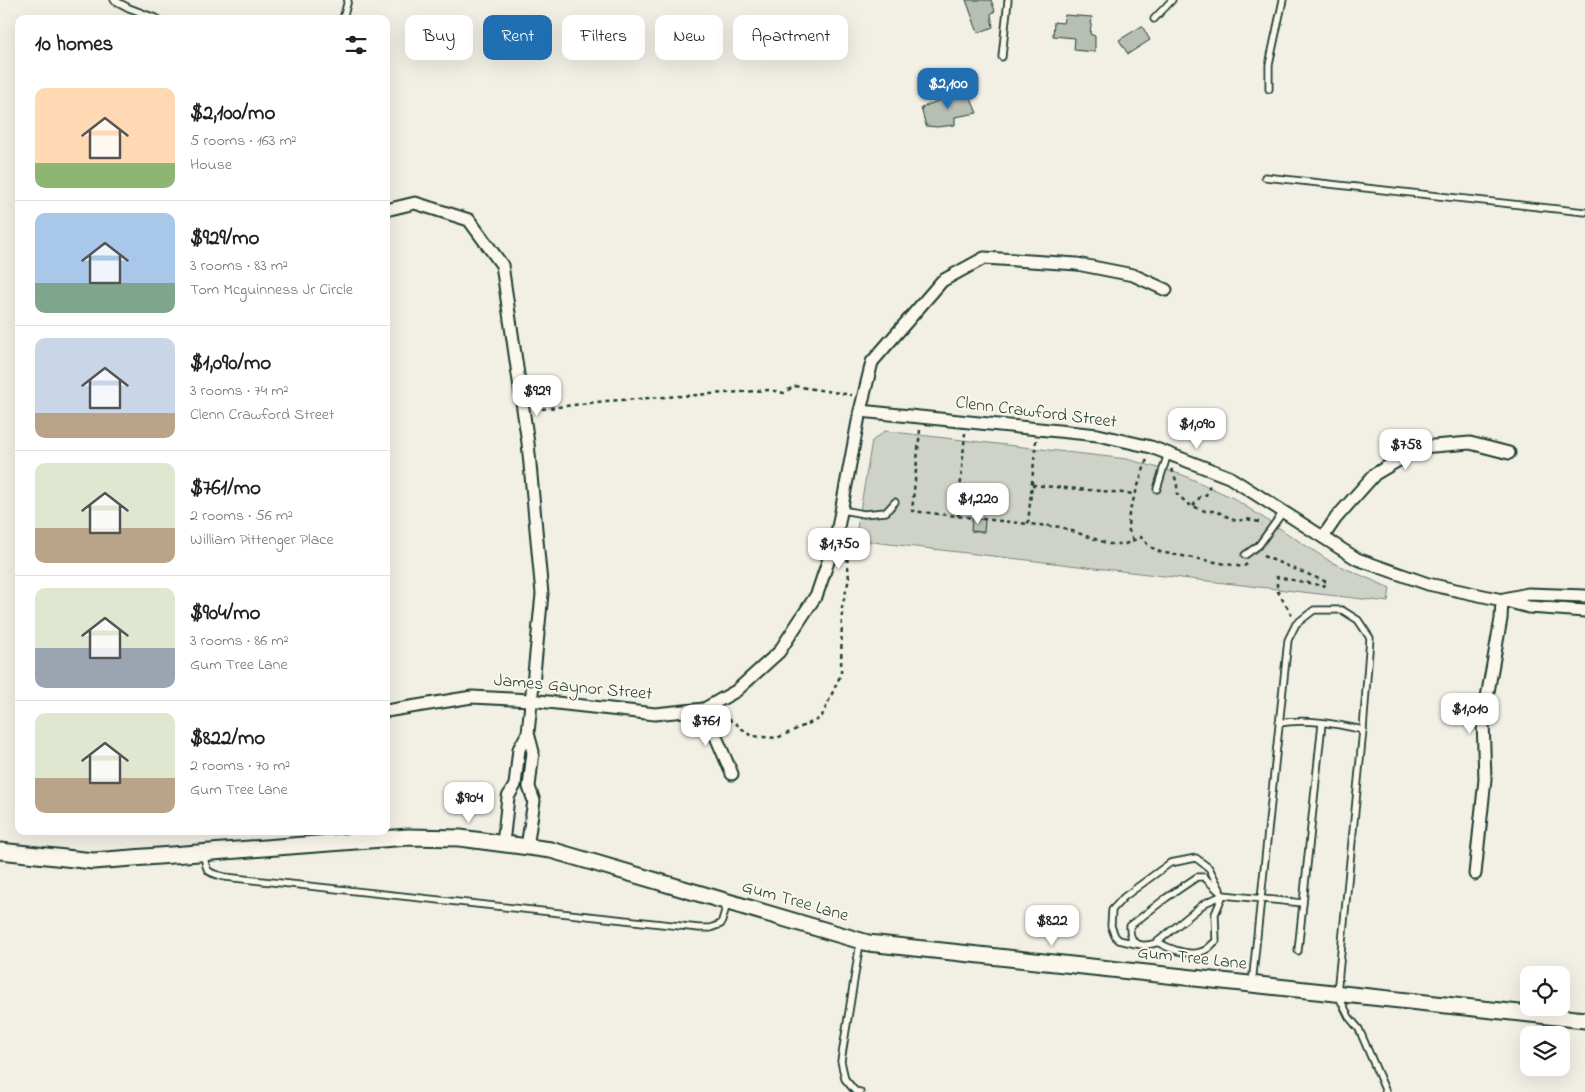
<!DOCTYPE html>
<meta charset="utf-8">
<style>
:root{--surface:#fff;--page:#f2f2f2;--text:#202124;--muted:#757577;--line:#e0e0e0;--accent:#1f6fb2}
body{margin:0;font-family:"Indie Flower",sans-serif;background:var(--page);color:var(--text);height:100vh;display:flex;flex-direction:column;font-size:19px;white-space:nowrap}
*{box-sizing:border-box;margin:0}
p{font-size:16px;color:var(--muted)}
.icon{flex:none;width:28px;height:28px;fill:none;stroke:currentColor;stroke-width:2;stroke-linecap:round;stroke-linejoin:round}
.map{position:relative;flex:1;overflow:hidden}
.drawer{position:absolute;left:15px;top:15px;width:375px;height:820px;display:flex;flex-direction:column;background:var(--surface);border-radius:10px;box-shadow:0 5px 20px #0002}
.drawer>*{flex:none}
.hud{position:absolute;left:405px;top:15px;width:475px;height:45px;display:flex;gap:10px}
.tools{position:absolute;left:1520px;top:966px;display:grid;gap:10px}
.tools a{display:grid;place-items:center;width:50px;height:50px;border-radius:10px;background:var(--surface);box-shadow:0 5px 20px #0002;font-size:25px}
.price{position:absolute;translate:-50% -42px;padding:0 11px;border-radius:10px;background:#fff;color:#222;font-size:16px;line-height:32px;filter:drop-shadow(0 1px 2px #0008)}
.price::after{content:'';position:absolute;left:50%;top:30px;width:15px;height:11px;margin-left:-8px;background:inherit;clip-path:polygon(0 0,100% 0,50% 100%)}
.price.selected{background:var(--accent);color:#fff}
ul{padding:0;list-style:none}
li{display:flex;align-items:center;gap:15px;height:125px;padding:0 20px}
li+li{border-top:1px solid var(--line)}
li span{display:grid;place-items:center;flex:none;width:140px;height:100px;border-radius:10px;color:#555}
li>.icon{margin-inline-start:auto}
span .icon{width:60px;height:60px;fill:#fffc;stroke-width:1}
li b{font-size:21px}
h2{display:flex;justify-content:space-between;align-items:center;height:60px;padding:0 20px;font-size:21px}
.pill{padding:0 18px;border-radius:10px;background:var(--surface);box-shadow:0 5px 20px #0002;font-size:18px;line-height:45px}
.pill.selected{background:var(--accent);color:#fff}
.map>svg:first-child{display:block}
.green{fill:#cfd2c8;stroke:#77887e}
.building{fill:#b7beb3;stroke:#1f3d34}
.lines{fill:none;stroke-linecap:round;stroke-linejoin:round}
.lane-casing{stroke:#1f3d34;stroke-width:9}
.street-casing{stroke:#1f3d34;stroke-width:15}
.secondary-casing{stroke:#1f3d34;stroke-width:19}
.path{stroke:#1f3d34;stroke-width:2.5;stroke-dasharray:4 4;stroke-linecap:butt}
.lane{stroke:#fbf7ec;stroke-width:5.5}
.street{stroke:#fbf7ec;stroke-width:11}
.secondary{stroke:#fbf7ec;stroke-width:15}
.labels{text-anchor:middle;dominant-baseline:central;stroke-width:4;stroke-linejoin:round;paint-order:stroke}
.street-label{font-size:18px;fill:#1f3d34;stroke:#fbf7ec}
</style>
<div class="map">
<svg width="1585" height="1092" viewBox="0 0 1585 1092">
<rect width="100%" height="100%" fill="#f2f0e5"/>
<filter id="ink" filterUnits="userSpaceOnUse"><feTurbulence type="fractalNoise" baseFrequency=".02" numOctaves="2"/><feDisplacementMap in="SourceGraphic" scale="10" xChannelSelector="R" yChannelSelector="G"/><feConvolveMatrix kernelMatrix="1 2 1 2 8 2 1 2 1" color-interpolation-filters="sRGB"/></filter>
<g filter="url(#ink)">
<!-- green -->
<path class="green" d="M885 431 1127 459 1183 475 1233 498 1331 562 1390 588 1388 602 855 540 872 441Z"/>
<!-- building -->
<g class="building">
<path d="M966 0H991L995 11 991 14 993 27 978 33Z"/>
<path d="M1065 15 1092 17 1090 34 1095 36V52L1074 50 1075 38 1053 36 1054 22 1063 23Z"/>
<path d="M1142 26 1150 40 1128 54 1119 40Z"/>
<path d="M969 94 977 113 955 117V125L937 127 926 126 921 108 951 95Z"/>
<path d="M972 518 985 520 984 532 971 531Z"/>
</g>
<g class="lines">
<defs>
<g id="lane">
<path d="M114 0 129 8 158 19"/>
<path d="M343 19 348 0"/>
<path d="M1154 19 1172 0"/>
<path d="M1002 57 1008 0"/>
<path d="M1269 89V65L1283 0"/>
<path d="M1265 177 1585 212"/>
<path d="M1157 489 1168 453"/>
<path d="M842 510 864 514 886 512 895 502"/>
<path d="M1245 555 1259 545 1283 512"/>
<path d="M1279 723C1306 718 1337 724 1363 730"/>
<path d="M204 854C206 874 208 872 225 877L699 928H710L721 924 727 904"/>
<path d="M1223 895 1204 877H1197L1166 898 1130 926C1129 945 1140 948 1156 943L1205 903 1223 895 1303 903"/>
<path d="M1157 942C1170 949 1192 959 1207 949 1210 947 1213 943 1216 941L1215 914 1223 895"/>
<path d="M860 943 841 1061 845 1079 855 1091 860 1092"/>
<path d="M1136 944 1119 940 1115 936 1111 926 1112 910 1124 897 1170 863 1196 858 1209 868 1220 889"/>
<path d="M1298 951 1322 723"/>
<path d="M1252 984 1288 640 1296 624 1314 610H1342L1358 620 1370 638 1363 730 1337 993 1349 1017 1359 1029 1386 1092"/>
</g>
<g id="street">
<path d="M386 210 415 203 469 220 502 265 528 443 542 594 528 733 533 752 529 787 534 801 527 847"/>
<path d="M860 411 1098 435 1151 447 1229 477 1357 559 1428 584 1502 600 1529 607 1585 611"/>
<path d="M1323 537 1336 518 1375 474 1421 447 1470 443 1509 453"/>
<path d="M1504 599 1528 594 1585 596"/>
<path d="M704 709 732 774"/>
<path d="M386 711 472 697 530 700 655 714 704 709 736 691 779 652 817 594 836 538 860 411 872 362 942 281 984 258 1077 264 1133 275 1166 290"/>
<path d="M503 844 508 797 515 785 519 749 528 733"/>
<path d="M1475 874 1485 779 1483 720 1501 619 1502 600"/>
</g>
<path id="secondary" d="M0 851 93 861 408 837 460 838 551 850 868 943 1585 1020"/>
</defs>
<!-- lane casing -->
<use href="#lane" class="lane-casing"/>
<!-- street casing -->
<use href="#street" class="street-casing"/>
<!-- secondary casing -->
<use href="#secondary" class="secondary-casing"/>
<!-- path -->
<g class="path">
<path d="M534 410 606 401 770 390 784 393 794 386 852 395"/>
<path d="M920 430 912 511 1028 524"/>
<path d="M1036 440 1028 524 1061 527 1109 544H1125L1141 537 1149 546 1160 552 1243 567 1247 564"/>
<path d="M1172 469 1177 483V494L1188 504 1205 511H1216L1236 521 1247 519 1259 522 1262 525"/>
<path d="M1032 485 1135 494"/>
<path d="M1193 506 1200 497 1206 495 1211 482"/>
<path d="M958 516 965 433"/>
<path d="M1133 540 1128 528 1129 513 1147 459"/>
<path d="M1263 556 1327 582 1324 586 1277 577V590L1293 617"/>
<path d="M721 716 734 722 751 736 777 738 821 718 841 674 842 607 849 579 847 554 843 553"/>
</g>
<!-- lane -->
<use href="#lane" class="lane"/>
<!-- street -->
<use href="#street" class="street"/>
<!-- secondary -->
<use href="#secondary" class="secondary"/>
</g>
</g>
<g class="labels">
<!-- street labels -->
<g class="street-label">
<text transform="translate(1036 413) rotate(7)">Clenn Crawford Street</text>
<text transform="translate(573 688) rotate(5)">James Gaynor Street</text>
<text transform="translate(795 902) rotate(16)">Gum Tree Lane</text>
<text transform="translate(1192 959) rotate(6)">Gum Tree Lane</text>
</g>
</g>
</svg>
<div class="tools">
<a><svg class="icon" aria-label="locate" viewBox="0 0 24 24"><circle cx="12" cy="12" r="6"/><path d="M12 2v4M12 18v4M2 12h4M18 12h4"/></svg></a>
<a><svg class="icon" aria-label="layers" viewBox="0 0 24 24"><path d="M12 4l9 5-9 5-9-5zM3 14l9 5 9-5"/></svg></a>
</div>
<b class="price selected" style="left:948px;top:110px">$2,100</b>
<b class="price" style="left:537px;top:417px">$929</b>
<b class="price" style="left:1197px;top:450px">$1,090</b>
<b class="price" style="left:1406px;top:471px">$758</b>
<b class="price" style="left:978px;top:525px">$1,220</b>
<b class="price" style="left:839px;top:570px">$1,750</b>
<b class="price" style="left:1470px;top:735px">$1,010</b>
<b class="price" style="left:706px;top:747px">$761</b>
<b class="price" style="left:469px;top:824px">$904</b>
<b class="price" style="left:1052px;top:947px">$822</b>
<div class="hud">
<a class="pill">Buy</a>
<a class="pill selected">Rent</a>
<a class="pill">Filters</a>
<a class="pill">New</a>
<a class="pill">Apartment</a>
</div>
<section class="drawer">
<h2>10 homes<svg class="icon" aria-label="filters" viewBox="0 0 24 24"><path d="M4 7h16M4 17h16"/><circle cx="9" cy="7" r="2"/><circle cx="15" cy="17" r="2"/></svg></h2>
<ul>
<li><span style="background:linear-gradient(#ffd9b3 75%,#8fb573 0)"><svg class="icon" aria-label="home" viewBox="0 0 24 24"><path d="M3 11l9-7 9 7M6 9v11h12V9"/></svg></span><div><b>$2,100/mo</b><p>5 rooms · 163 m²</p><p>House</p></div></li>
<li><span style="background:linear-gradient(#a9c7e8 70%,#7fa58c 0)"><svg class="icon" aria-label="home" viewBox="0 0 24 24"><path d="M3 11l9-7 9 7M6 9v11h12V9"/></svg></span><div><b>$929/mo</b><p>3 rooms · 83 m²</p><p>Tom Mcguinness Jr Circle</p></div></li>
<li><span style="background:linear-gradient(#c9d6e8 75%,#b9a48a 0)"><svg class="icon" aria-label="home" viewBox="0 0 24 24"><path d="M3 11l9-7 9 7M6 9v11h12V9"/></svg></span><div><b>$1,090/mo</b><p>3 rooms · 74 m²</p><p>Clenn Crawford Street</p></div></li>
<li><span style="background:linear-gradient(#dfe7d0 65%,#b9a48a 0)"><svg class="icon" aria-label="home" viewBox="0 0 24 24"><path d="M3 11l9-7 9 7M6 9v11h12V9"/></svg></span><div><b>$761/mo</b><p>2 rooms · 56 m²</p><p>William Pittenger Place</p></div></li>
<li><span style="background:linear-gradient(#dfe7d0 60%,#9aa5b1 0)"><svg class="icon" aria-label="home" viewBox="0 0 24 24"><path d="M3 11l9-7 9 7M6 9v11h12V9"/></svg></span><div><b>$904/mo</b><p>3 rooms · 86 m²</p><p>Gum Tree Lane</p></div></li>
<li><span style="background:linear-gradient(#dfe7d0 65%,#b9a48a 0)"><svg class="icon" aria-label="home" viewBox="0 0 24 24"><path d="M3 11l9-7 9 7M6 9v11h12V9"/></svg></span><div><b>$822/mo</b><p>2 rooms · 70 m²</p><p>Gum Tree Lane</p></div></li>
</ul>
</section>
</div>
